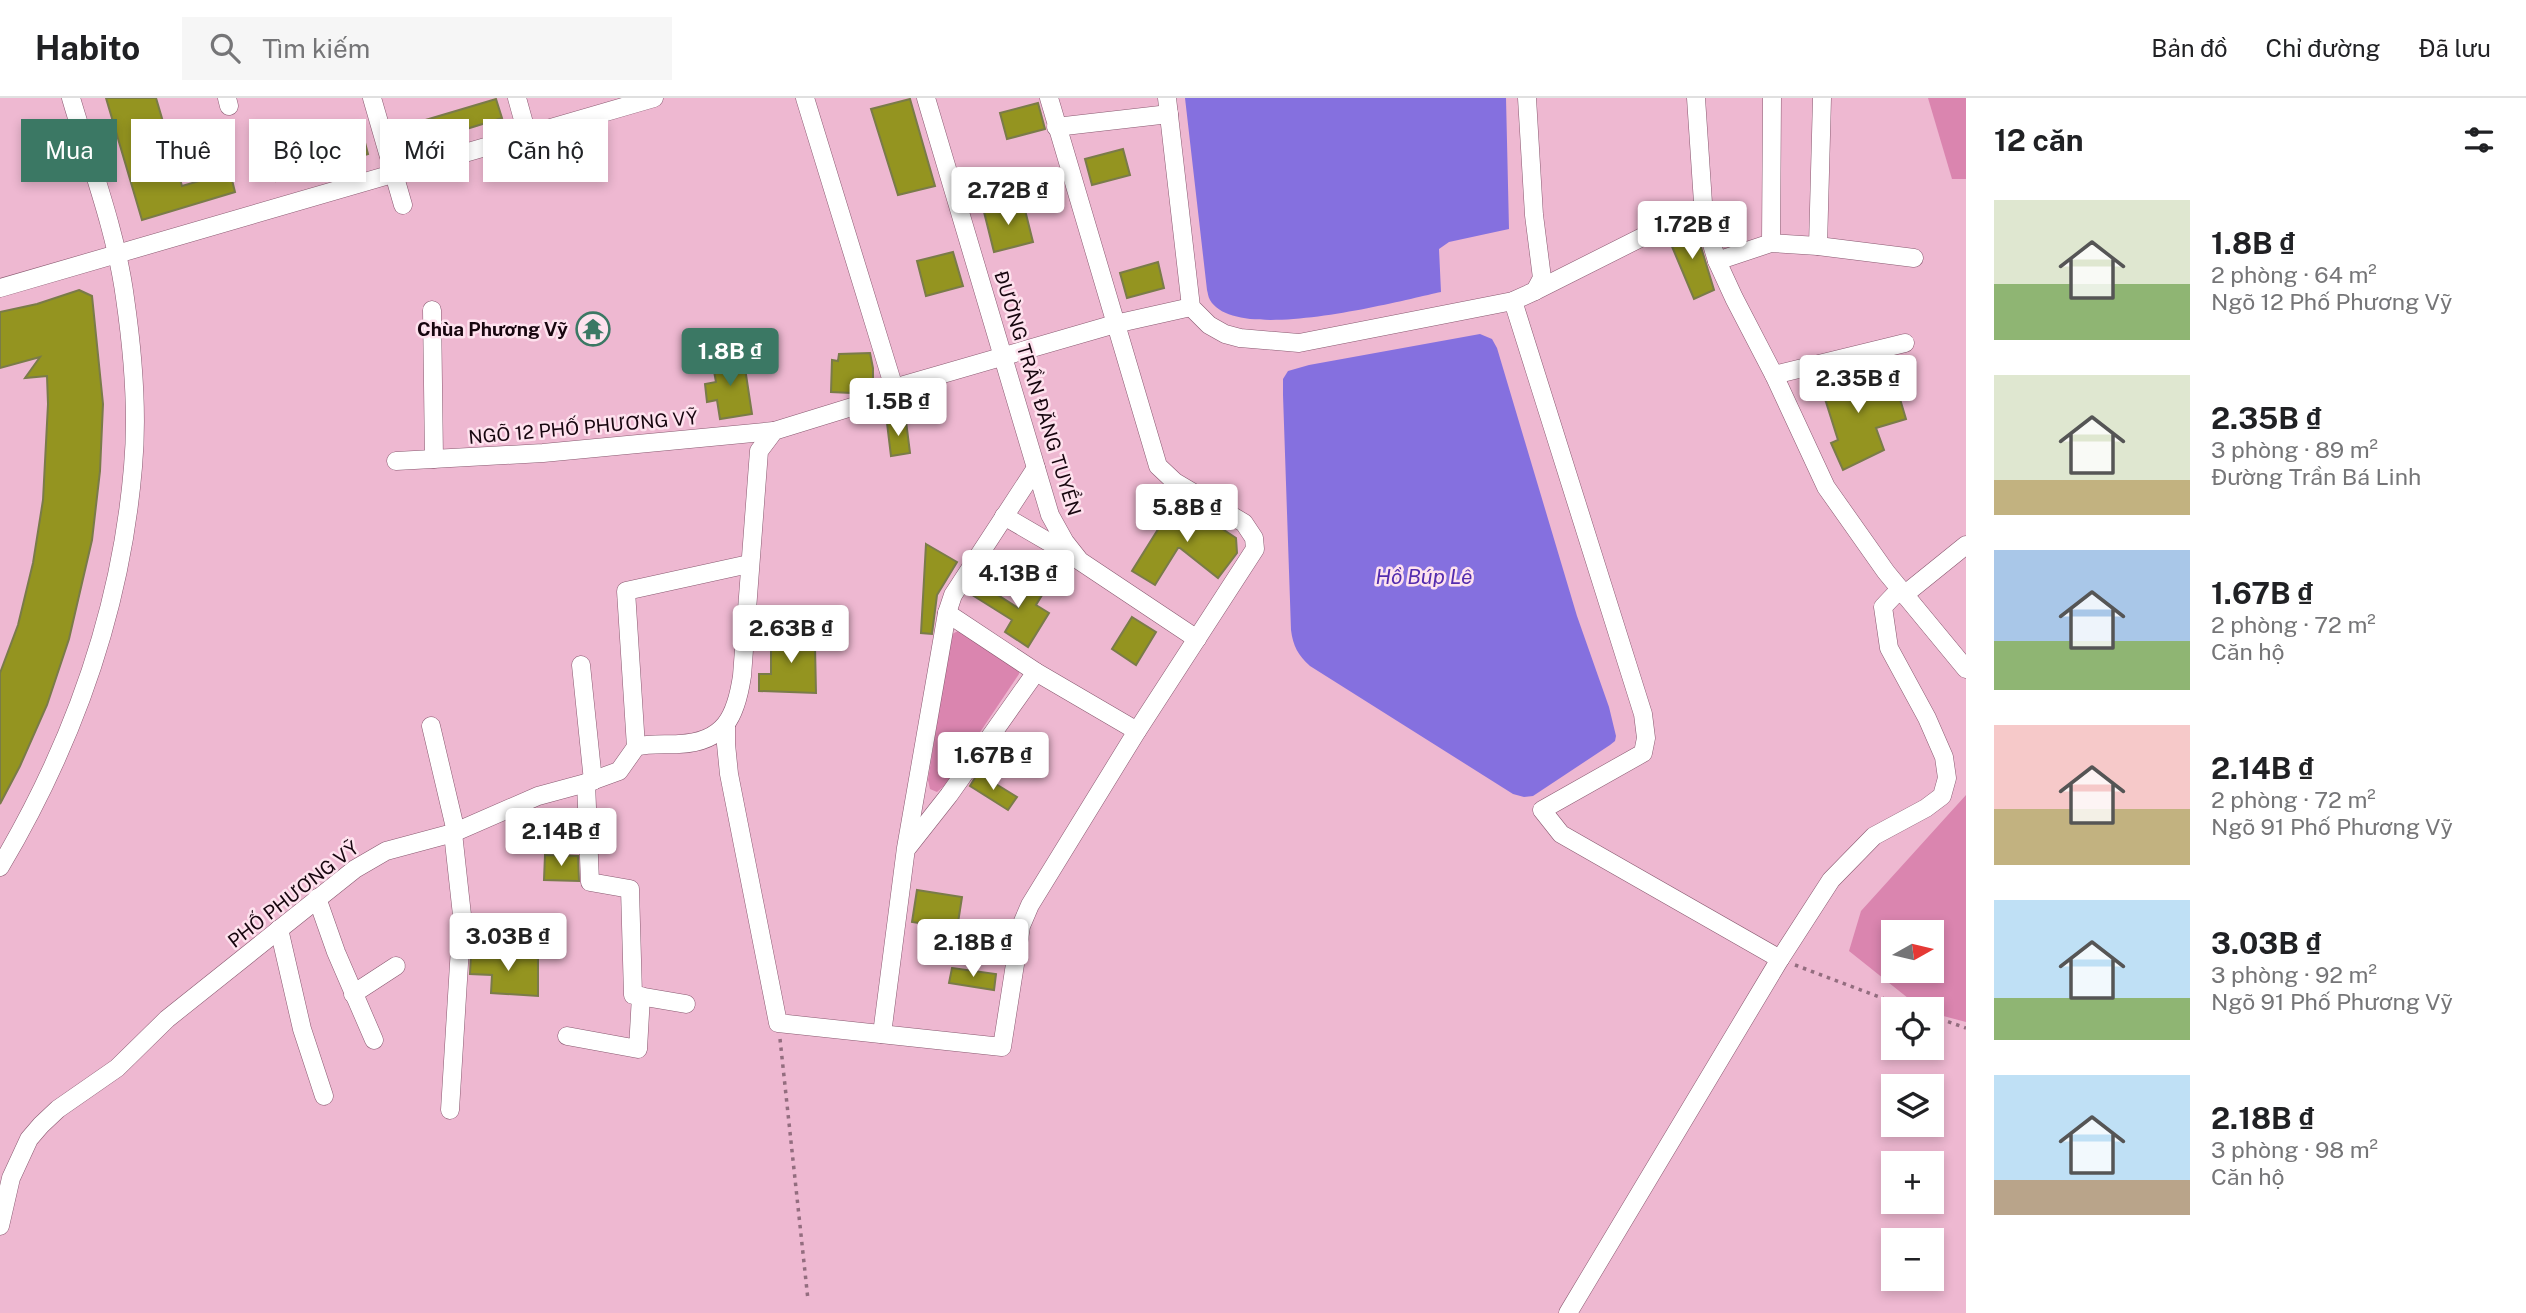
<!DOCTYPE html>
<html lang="vi">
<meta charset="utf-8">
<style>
:root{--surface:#fff;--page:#f6f6f6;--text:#202124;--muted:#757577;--line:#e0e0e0;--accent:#3b7864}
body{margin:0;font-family:"Public Sans",sans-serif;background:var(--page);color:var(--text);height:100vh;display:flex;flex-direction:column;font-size:26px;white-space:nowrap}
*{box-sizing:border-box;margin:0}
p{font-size:23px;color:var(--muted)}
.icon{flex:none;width:38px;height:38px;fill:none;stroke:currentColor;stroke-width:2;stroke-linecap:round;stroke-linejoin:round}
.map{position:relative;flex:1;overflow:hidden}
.sheet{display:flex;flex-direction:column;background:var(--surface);width:560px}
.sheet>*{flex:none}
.top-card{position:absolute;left:21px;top:21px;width:665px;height:63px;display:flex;gap:14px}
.needle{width:46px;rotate:82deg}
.buttons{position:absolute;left:1881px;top:822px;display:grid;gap:14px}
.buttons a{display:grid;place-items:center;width:63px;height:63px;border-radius:0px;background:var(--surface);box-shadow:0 4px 10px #0003;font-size:35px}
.price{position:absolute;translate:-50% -60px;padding:0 16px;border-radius:7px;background:#fff;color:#222;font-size:23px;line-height:46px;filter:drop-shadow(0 2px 4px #0008)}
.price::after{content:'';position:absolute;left:50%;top:42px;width:21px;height:16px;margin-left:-10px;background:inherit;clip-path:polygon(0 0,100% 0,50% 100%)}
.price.current{background:var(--accent);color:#fff}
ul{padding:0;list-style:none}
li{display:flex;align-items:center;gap:21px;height:175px;padding:0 28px}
li span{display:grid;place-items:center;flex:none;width:196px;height:140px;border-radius:0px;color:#555}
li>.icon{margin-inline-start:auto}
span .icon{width:84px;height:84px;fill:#fffc;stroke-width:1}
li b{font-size:30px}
h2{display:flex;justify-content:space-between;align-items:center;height:84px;padding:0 28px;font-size:30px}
.chip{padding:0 24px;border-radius:0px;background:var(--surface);box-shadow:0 4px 10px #0003;font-size:24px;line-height:63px}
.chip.current{background:var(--accent);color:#fff}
header{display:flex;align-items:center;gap:42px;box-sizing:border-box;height:98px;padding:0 35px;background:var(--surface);border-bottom:2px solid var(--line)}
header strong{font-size:33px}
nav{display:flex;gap:38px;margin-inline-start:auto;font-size:24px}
.search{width:490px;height:63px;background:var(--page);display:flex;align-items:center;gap:18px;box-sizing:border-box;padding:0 24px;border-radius:0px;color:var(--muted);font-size:26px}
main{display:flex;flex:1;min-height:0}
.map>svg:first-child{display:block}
.green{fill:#da85af;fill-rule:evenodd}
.water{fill:#8570df}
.building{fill:#949420;stroke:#7a7b49;stroke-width:2}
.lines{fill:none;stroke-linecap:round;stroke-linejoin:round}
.minor-casing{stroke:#895970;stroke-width:19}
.path{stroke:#936d7f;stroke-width:3.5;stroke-dasharray:3.5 5;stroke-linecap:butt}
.minor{stroke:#fff;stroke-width:18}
.labels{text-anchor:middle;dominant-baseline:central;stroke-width:5;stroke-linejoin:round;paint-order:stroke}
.poi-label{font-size:19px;font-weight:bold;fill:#17060f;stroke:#fee2ee;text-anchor:end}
.street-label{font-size:19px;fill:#17060f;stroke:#fee2ee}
.water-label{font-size:21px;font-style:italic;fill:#532bae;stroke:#fee2ee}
</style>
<header>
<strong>Habito</strong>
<div class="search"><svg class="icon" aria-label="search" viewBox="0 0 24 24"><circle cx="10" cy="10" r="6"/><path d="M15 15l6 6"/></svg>Tìm kiếm</div>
<nav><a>Bản đồ</a><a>Chỉ đường</a><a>Đã lưu</a></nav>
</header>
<main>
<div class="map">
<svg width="1966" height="1215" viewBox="0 0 1966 1215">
<rect width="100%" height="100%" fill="#eeb8d1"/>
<!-- green -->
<g class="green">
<path d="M1928 0H1966V81H1952Z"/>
<path d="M958 533 966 536 1019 572V576L944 688 937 694 930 691 928 682 949 548 952 536Z"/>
<path d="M1966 697V924L1932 915V912H1923L1849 853 1861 813ZM1894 835H1932V873H1894Z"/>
</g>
<!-- water -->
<g class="water">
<path d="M1185 0H1506L1509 131 1449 144 1439 151 1441 194C1399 203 1236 247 1210 202 1208 199 1208 195 1207 192Z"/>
<path d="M1480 236 1492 241 1497 250 1577 518 1609 609 1616 638 1615 643 1610 647 1533 698 1524 699 1513 696 1310 568C1298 557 1293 548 1291 532L1283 297V281L1288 273 1309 267Z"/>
</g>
<!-- building -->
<g class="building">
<path d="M106 0H156L182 88 230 74 235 94 142 122Z"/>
<path d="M496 1 502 20 408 49 402 29Z"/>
<path d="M910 1 935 88 898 97 871 11Z"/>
<path d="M1038 5 1045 31 1007 41 1000 15Z"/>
<path d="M363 37 368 56 276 83 270 64Z"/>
<path d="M1123 51 1130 77 1092 87 1085 61Z"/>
<path d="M1023 104 1033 144 994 154 984 114Z"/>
<path d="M1694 126 1714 192 1694 201 1668 139Z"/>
<path d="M953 154 963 188 926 198 917 163Z"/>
<path d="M1158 164 1164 190 1127 200 1120 175Z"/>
<path d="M79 192 92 198 103 306 100 373 92 442 69 541 47 607 20 668 0 706V575L18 527 33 465 43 402 48 306 47 278 25 280 40 259 0 270V214L37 206Z"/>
<path d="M870 255 873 270V291L852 297V295L831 294 832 262 838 263 839 256Z"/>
<path d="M743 257 752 316 720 321 717 302 707 304 705 286 716 284 712 262Z"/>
<path d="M1859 268 1867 300 1897 291 1906 321 1876 330 1884 352 1843 372 1831 345 1838 342 1820 285 1825 284 1823 277Z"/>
<path d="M906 323 910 355 891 358 887 325Z"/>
<path d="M1177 401 1236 440 1237 455 1218 480 1180 450H1178L1155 487 1132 473Z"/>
<path d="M926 446 957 464 937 497 932 536 921 535Z"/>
<path d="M1039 477 1050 484 1036 507 1049 515 1028 549 1005 534 1012 522 969 495 976 483 1018 510Z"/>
<path d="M1132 519 1156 534 1136 567 1112 551Z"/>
<path d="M771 535 810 536V548H815L816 595 759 593V576H771Z"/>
<path d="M978 675 1017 699 1008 712 970 688Z"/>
<path d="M545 757 578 758 579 783 544 782Z"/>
<path d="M917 792 962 799 957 831 912 824Z"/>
<path d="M957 828 1002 834 999 850 955 843Z"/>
<path d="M471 856 538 859V898L491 895 492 877 470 876Z"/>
<path d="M952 870 996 876 994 892 949 885Z"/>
</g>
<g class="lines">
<defs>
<g id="minor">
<path d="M227 0 229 8"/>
<path d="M372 0 403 107"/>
<path d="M517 0 527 36"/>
<path d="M805 0 894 290"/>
<path d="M926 0 1050 417 1065 444 1080 463 1197 541"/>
<path d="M1167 0 1191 209 1209 227 1225 236 1240 240 1299 245 1513 203 1535 193 1542 180 1534 117 1527 0"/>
<path d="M1696 0 1704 120 1717 163 1734 200 1774 277 1826 389 1886 474 1966 571"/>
<path d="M1056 29 1169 16"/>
<path d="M1771 145 1772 0"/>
<path d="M1818 148 1822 0"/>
<path d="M1717 163 1771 145 1818 148 1914 160"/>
<path d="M0 190 654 0"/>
<path d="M1535 193 1702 109"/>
<path d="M1513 203 1643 616 1646 640 1643 655 1542 712 1561 736 1780 861"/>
<path d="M432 212 434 361"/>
<path d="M1774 277 1905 245"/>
<path d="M396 363 543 355 774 333"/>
<path d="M1004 418 1071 457"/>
<path d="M1904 497 1966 447"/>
<path d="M947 515 1036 574 1137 633"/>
<path d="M581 567 593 683"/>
<path d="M726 627V646L729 676 778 925 1002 949 1021 828 1030 807 1137 633 1255 451 1254 440 1244 425 1175 384 1158 368 1049 0"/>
<path d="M431 628 456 734"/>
<path d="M636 649 626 493 749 466"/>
<path d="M586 685 590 784 630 791 633 897 686 906"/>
<path d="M908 749 949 697 1036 574"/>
<path d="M0 769C73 646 121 512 133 369 138 314 133 255 125 200 116 132 90 65 71 0"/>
<path d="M317 800 336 854 374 942"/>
<path d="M279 831 302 931 324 998"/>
<path d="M353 896 396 868"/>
<path d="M882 936 906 750 947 515 953 497 1036 370"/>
<path d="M567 938 638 951 641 898"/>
<path d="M450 1012 462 817 453 735"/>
<path d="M0 1128 11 1080 29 1041 41 1027 58 1011 117 970 167 921 355 771 386 753 453 735 538 698 586 685 619 673 636 649C649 645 665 647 679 646 725 644 736 618 742 578L759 353 774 333 881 300 894 290 1115 226 1191 209"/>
<path d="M1568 1215 1780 861 1831 782 1874 738 1926 710 1942 698 1947 680 1944 659 1927 620 1889 550 1883 509 1900 491"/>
</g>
</defs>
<!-- minor casing -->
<use href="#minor" class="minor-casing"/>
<!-- path -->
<g class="path">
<path d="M1795 867 1914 912"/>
<path d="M1932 918 1966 930"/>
<path d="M780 941 808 1202"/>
</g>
<!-- minor -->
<use href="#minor" class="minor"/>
</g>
<!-- icons -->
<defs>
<symbol id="temple-ring" viewBox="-11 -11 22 22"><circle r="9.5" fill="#fee2ee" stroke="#3b7864" stroke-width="1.5"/><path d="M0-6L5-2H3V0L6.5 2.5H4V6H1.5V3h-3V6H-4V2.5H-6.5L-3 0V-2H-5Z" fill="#3b7864"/></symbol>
</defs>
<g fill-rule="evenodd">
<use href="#temple-ring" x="574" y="212" width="38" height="38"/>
</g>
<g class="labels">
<!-- poi labels -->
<g class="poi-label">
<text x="568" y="231">Chùa Phương Vỹ</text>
</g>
<!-- street labels -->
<g class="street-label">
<text transform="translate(1038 295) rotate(73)">ĐƯỜNG TRẦN ĐĂNG TUYỂN</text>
<text transform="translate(583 329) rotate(-5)">NGÕ 12 PHỐ PHƯƠNG VỸ</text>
<text transform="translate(293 796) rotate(-38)">PHỐ PHƯƠNG VỸ</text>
</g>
<!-- water labels -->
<g class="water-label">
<text x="1424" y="478">Hồ Búp Lê</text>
</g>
</g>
</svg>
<div class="buttons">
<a><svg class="needle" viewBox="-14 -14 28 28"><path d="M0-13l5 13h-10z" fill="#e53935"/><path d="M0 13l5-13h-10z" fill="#757577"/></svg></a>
<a><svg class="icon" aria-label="locate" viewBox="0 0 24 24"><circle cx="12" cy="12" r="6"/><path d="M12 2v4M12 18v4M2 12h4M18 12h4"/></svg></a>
<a><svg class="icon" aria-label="layers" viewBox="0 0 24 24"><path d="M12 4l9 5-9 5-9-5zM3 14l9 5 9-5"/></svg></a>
<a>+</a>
<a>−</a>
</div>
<b class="price" style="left:1008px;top:129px">2.72B ₫</b>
<b class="price" style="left:1692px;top:163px">1.72B ₫</b>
<b class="price current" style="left:730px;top:290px">1.8B ₫</b>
<b class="price" style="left:1858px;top:317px">2.35B ₫</b>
<b class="price" style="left:898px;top:340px">1.5B ₫</b>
<b class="price" style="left:1187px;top:446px">5.8B ₫</b>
<b class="price" style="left:1018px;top:512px">4.13B ₫</b>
<b class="price" style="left:791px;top:567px">2.63B ₫</b>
<b class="price" style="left:993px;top:694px">1.67B ₫</b>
<b class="price" style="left:561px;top:770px">2.14B ₫</b>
<b class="price" style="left:508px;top:875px">3.03B ₫</b>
<b class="price" style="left:973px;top:881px">2.18B ₫</b>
<div class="top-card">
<a class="chip current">Mua</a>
<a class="chip">Thuê</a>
<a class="chip">Bộ lọc</a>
<a class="chip">Mới</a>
<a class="chip">Căn hộ</a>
</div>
</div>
<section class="sheet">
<h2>12 căn<svg class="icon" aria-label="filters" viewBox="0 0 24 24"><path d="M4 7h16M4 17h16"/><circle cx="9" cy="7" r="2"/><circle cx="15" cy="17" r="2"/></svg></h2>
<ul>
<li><span style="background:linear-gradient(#dfe7d0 60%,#8fb573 0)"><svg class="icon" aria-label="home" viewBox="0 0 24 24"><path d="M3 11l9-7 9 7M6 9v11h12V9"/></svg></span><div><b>1.8B ₫</b><p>2 phòng · 64 m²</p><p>Ngõ 12 Phố Phương Vỹ</p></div></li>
<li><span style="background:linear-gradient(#dfe7d0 75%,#c2b280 0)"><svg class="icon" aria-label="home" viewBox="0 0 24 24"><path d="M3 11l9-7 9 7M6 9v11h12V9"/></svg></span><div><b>2.35B ₫</b><p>3 phòng · 89 m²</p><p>Đường Trần Bá Linh</p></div></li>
<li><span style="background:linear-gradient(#a9c7e8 65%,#8fb573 0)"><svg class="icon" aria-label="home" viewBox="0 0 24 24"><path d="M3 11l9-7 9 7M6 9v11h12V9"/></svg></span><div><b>1.67B ₫</b><p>2 phòng · 72 m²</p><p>Căn hộ</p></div></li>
<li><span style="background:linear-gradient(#f6c9c9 60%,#c2b280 0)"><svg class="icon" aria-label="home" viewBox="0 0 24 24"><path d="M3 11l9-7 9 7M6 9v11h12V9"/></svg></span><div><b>2.14B ₫</b><p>2 phòng · 72 m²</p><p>Ngõ 91 Phố Phương Vỹ</p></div></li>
<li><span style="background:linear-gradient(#bfe0f5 70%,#8fb573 0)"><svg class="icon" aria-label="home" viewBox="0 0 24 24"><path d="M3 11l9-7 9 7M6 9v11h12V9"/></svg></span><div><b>3.03B ₫</b><p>3 phòng · 92 m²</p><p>Ngõ 91 Phố Phương Vỹ</p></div></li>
<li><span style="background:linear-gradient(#bfe0f5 75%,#b9a48a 0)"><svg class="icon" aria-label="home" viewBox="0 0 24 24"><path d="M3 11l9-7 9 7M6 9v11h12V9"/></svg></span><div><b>2.18B ₫</b><p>3 phòng · 98 m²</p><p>Căn hộ</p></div></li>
</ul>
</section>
</main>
